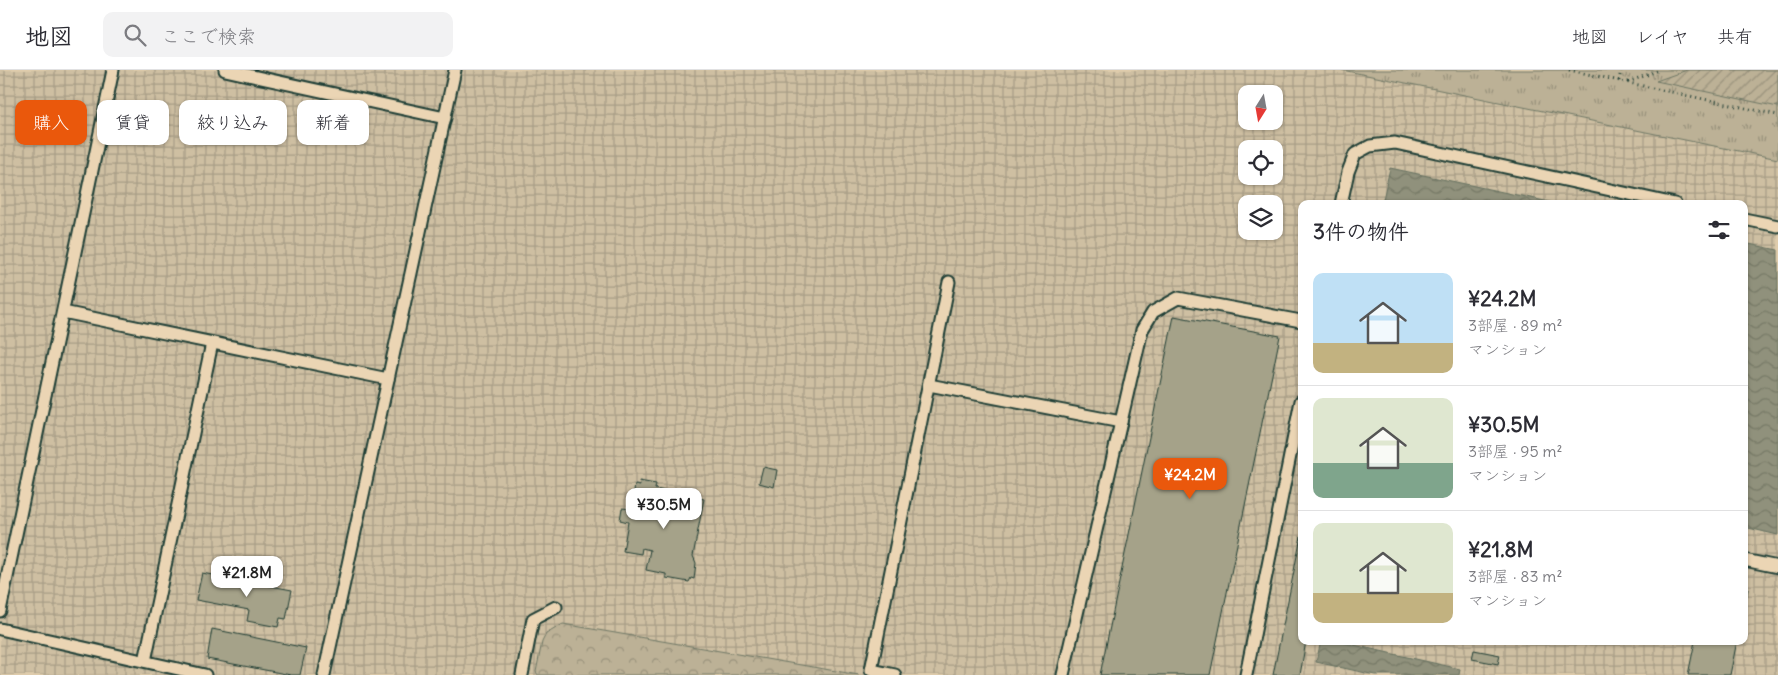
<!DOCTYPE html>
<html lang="ja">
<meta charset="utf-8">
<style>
:root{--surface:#fff;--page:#f2f2f3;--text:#2b2b33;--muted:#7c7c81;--line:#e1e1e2;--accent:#ea580c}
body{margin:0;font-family:Delius,"Klee One",sans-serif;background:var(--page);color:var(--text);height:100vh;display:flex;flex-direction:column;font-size:19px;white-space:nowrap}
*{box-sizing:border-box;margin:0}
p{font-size:16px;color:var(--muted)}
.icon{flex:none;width:28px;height:28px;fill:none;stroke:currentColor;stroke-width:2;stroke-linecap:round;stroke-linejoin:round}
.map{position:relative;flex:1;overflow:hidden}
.details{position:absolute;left:1298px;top:130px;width:450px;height:445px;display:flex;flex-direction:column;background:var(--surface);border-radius:10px;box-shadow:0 1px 4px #0004}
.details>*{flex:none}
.banner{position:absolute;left:15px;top:30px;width:475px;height:45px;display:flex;gap:10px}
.needle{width:32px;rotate:191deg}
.fabs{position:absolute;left:1238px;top:15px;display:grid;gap:10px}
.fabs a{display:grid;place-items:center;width:45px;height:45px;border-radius:10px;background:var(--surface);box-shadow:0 1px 4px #0004;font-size:25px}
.price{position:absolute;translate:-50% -42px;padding:0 11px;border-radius:10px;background:#fff;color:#222;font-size:16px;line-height:32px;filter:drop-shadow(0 1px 2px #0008)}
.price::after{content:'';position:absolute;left:50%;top:30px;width:15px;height:11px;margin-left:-8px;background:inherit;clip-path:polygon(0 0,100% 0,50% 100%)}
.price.active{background:var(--accent);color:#fff}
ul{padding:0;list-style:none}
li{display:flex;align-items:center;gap:15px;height:125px;padding:0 15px}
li+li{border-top:1px solid var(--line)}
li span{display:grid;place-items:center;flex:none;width:140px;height:100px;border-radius:10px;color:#555}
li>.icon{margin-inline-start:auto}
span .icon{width:60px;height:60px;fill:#fffc;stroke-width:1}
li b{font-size:21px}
h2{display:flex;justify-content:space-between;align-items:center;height:60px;padding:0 15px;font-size:21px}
.chip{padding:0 18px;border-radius:10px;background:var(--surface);box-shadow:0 1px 4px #0004;font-size:18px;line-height:45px}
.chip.active{background:var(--accent);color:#fff}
header{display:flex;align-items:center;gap:30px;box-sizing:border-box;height:70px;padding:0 25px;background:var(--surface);border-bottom:1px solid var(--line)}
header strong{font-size:24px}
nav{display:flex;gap:28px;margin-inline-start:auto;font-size:18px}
.search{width:350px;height:45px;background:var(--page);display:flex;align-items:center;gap:12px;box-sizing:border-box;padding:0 18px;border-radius:10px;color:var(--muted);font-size:19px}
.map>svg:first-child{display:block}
.industrial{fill:url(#industrial-grid);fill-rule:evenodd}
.forest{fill:url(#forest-crowns);stroke:#6e7765}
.park{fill:url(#park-tufts);stroke:#6e7765}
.garden{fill:url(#garden-furrows);stroke:#6e7765}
.water{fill:url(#water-waves);stroke:#636f5f}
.building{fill:#a5a289;stroke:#1f3d34}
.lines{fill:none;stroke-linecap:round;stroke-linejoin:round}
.lane-casing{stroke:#1f3d34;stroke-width:15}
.path{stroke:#1f3d34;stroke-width:3;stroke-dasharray:1 4;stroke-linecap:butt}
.lane{stroke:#ebd5b4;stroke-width:11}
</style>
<header>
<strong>地図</strong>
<div class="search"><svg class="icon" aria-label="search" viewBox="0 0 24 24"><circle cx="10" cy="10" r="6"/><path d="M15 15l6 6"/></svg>ここで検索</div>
<nav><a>地図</a><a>レイヤ</a><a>共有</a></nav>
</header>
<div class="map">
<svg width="1778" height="605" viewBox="0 0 1778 605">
<defs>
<pattern id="industrial-grid" width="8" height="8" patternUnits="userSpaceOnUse" patternTransform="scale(1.25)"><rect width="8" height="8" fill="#cebfa2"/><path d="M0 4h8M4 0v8" fill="none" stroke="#a79c85"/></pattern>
<pattern id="forest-crowns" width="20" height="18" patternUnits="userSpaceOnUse" patternTransform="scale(1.25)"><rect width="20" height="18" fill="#bcb196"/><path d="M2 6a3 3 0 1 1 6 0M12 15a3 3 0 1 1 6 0" fill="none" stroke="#98917b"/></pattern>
<pattern id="park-tufts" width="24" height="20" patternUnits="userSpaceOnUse" patternTransform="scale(1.25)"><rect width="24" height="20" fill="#bcb196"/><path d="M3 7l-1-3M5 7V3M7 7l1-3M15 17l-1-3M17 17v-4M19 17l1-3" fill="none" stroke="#98917b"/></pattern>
<pattern id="garden-furrows" width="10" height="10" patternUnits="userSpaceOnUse" patternTransform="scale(1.25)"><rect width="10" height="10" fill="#bcb196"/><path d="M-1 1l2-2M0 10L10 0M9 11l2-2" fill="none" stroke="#98917b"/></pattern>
<pattern id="water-waves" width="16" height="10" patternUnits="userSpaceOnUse" patternTransform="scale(1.25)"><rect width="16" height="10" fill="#90917b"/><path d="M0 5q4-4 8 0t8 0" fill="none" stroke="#757866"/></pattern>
</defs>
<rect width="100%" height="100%" fill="#dfccac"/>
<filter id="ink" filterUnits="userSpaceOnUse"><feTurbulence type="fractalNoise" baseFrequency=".02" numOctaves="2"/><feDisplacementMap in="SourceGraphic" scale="10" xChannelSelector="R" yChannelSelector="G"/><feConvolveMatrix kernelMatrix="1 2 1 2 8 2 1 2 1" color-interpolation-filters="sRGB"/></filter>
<g filter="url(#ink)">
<!-- industrial -->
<path class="industrial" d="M0 0H1778V605H0ZM1246 24H1274V51H1246ZM1246 79H1274V106H1246ZM1246 134H1274V161H1246ZM1301 134H1744V571H1301Z"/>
<!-- forest -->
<path class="forest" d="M563 554 859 605H538L536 602 542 572 546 564Z"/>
<!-- park -->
<path class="park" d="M1342 0H1778V89Z"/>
<!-- garden -->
<path class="garden" d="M1687 0H1778V37L1656 11Z"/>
<!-- water -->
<g class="water">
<path d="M1390 98 1559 134H1382Z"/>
<path d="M1744 173 1778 180V465L1744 457Z"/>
<path d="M1321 571H1336L1460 599 1459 605H1375L1316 592Z"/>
</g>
<!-- building -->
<g class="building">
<path d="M1174 246 1280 266 1210 605H1100Z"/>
<path d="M763 397 777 400 774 417 759 413Z"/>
<path d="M639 411 656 414 655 419 704 429 693 486 696 493 694 509 691 508 689 512 666 508V504L646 500 650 480 642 478 641 484 623 481 628 452 620 450 622 438 631 439 635 415 640 416Z"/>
<path d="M1301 466V571H1306L1300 605H1273Z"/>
<path d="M202 503 292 520 286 549 280 548 278 557 247 551 249 540 196 530Z"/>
<path d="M1744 518 1748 519 1744 540Z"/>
<path d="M212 559 306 578 300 605H291L207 589Z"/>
<path d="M1695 571H1737L1730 605H1688Z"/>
<path d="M1474 580 1500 585 1498 594 1472 589Z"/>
</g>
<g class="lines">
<defs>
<g id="lane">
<path d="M225 0 445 48"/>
<path d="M1341 134 1348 102 1355 84 1370 76 1395 73 1675 134"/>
<path d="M1744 149 1778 156"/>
<path d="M63 242 388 309"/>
<path d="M929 315 1121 352"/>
<path d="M1744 490 1778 497"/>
<path d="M0 541 113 0"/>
<path d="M0 559 205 605"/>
<path d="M145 591 212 273"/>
<path d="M324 605 455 0"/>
<path d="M522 605 533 549 556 537"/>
<path d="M895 605 871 600 949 212"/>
<path d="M1063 605 1142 260 1153 242 1178 228 1301 251"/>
<path d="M1246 605 1301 331"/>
</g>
</defs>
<!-- lane casing -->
<use href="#lane" class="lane-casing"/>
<!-- path -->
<g class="path">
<path d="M1569 0 1778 45"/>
<path d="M1619 11 1621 0"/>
<path d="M1628 12 1660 0"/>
</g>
<!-- lane -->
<use href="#lane" class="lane"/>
</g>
</g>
</svg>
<div class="fabs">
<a><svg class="needle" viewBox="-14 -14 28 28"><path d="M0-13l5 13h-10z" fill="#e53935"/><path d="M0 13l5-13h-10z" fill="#7c7c81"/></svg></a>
<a><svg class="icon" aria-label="locate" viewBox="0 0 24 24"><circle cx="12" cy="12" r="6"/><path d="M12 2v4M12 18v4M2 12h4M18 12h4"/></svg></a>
<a><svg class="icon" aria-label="layers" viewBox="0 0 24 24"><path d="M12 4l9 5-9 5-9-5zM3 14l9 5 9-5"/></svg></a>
</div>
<b class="price active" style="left:1190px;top:430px">¥24.2M</b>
<b class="price" style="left:664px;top:460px">¥30.5M</b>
<b class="price" style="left:247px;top:528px">¥21.8M</b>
<div class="banner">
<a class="chip active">購入</a>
<a class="chip">賃貸</a>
<a class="chip">絞り込み</a>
<a class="chip">新着</a>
</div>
<section class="details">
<h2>3件の物件<svg class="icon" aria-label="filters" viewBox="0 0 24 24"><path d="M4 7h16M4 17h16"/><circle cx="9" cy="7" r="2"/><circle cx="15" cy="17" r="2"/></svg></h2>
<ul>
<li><span style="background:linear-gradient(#bfe0f5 70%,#c2b280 0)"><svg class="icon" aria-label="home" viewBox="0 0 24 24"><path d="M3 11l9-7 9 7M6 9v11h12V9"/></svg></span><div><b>¥24.2M</b><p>3部屋 · 89 m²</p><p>マンション</p></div></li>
<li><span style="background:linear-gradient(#dfe7d0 65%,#7fa58c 0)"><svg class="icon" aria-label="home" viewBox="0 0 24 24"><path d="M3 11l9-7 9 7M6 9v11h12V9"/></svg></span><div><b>¥30.5M</b><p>3部屋 · 95 m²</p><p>マンション</p></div></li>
<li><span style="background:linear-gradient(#dfe7d0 70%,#c2b280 0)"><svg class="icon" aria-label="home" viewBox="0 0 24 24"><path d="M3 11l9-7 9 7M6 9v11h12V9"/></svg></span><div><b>¥21.8M</b><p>3部屋 · 83 m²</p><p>マンション</p></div></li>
</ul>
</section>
</div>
